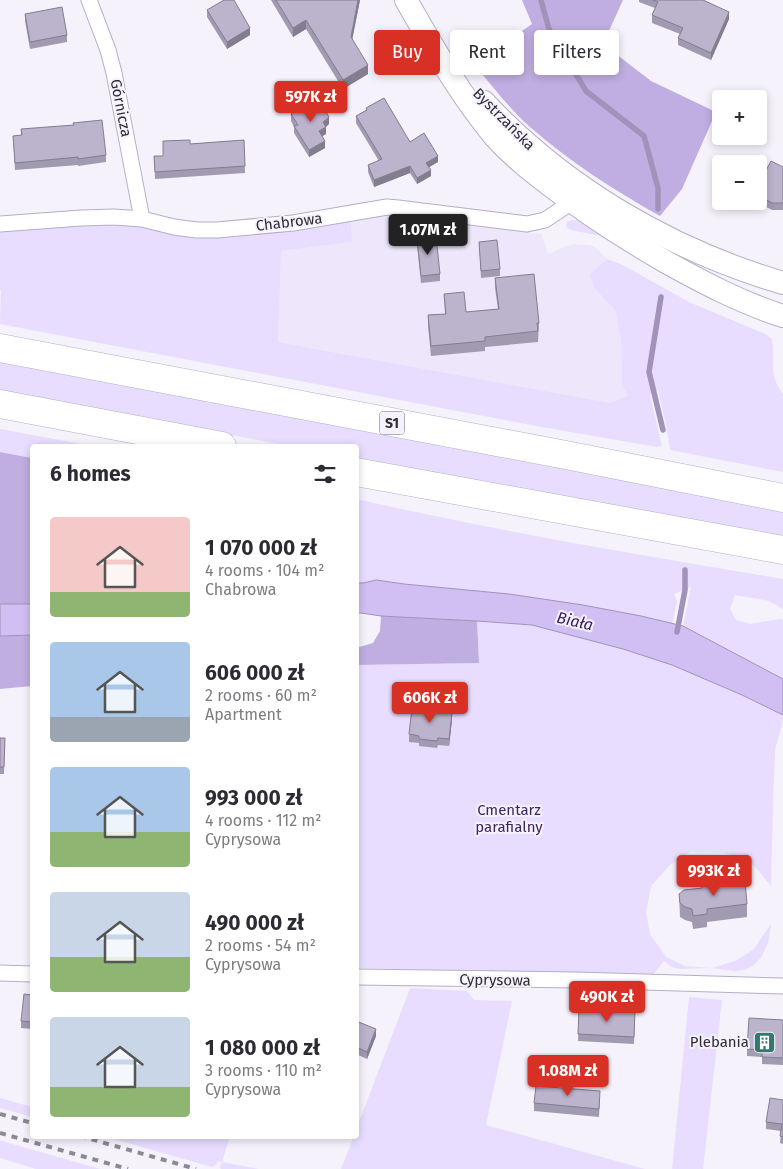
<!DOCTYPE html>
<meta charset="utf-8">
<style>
:root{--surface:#fff;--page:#f7f7f7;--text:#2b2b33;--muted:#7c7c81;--accent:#d93025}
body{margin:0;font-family:"Fira Sans",sans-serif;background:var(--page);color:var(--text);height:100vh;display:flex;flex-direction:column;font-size:19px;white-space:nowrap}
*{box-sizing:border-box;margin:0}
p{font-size:16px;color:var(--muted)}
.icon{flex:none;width:28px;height:28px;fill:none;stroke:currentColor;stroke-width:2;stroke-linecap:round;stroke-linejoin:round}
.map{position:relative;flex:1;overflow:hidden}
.sheet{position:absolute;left:30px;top:444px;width:329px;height:695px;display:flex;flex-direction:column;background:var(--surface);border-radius:5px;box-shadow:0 2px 8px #0003}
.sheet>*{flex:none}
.hud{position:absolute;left:374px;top:30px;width:334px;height:45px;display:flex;gap:10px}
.tools{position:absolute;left:712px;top:90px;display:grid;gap:10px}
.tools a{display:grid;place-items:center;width:55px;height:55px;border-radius:5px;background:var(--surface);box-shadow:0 2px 8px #0003;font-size:25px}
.price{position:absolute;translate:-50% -42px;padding:0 11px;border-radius:5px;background:var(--accent);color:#fff;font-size:16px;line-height:32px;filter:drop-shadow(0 1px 2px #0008)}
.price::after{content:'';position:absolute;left:50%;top:30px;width:15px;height:11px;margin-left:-8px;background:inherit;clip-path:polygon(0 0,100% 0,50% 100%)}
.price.on{background:#222;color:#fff}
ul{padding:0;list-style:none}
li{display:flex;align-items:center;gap:15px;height:125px;padding:0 20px}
li span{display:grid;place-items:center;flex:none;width:140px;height:100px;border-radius:5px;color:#555}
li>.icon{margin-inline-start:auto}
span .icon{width:60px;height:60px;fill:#fffc;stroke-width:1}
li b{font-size:21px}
h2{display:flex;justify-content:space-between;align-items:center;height:60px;padding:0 20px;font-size:21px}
.chip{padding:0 18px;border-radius:5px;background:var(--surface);box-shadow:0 2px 8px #0003;font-size:18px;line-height:45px}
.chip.on{background:var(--accent);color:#fff}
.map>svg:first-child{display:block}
.built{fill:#eee7fb}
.green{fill:#e8ddfe}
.forest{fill:#c0ade1}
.water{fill:#d1bef3;stroke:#a192ba}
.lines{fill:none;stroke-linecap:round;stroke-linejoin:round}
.stream{stroke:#a192ba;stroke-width:5.5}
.street-casing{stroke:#b6adc7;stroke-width:17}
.secondary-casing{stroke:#b6adc7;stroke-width:24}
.highway-casing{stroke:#b6adc7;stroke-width:29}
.street{stroke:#fff;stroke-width:15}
.secondary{stroke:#fff;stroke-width:22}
.highway{stroke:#fff;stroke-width:28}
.rail{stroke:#8d8993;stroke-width:4;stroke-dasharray:6 6;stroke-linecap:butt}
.wall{fill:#a29ab0}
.shaded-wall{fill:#847d90}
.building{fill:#bcb3cd;stroke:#847d90}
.labels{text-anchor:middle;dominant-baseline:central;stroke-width:4;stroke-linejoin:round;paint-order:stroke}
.shield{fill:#f5f2fc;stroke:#6b6771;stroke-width:1}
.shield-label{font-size:14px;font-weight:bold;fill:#302c36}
.street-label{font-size:15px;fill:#302c36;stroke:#f5f2fc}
.park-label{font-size:15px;fill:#3f2462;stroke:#f5f2fc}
.poi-label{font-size:15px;fill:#302c36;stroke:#f5f2fc;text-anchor:end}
.water-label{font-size:16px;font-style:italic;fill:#381c5a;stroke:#f5f2fc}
</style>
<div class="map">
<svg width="783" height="1169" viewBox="0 0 783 1169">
<rect width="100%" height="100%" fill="#f5f2fc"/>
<!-- built -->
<path class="built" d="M378 214H401L542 234 548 254 564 247 573 244 590 245 598 249 607 259 589 276 594 288 615 310 621 340 622 386 628 395 611 403 278 342 280 251 352 242 351 220Z"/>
<!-- green -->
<g class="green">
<path d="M351 220 352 242 281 251 278 342 611 403 628 395 622 386 621 340 615 310 594 288 589 275 607 259 623 265 689 302 765 334 772 339 773 347V372L777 385 783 394V472L670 450 666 424 658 390 650 395 662 446 657 447 536 426 0 324 1 290H0V229L83 221 140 224Z"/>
<path d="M571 220H577L605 237 571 230 567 228 566 224 568 222Z"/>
<path d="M0 361 646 483 783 512V538L356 459V446H289L0 391Z"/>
<path d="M0 429 93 446H32V458L0 452Z"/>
<path d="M356 499C497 531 640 555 783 579V609L769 601 735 595 730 609 736 620 750 624 781 619 783 620V679L683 626 691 587 674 594 677 602 672 624 641 616 583 605 509 594 404 584 376 580 363 583H356Z"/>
<path d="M477 621 532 625 623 649 672 665 742 695 783 715C783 729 776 740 775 753 773 798 772 842 771 886L751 862 725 853 690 852 670 865 651 886 646 912 650 934 666 957 685 966 712 968 735 961 753 950 771 924 768 943 762 956 754 965 745 970 734 971 712 968 680 969 671 967 664 961 653 975 356 968V665L479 663Z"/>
<path d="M410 988 467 991 474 1000 512 1001 486 1125 645 1169H341L354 1136H356V1130Z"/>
<path d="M689 997 722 1000 703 1169H672Z"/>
<path d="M0 1098 32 1107V1117L0 1108Z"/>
<path d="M103 1136H230L222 1162 259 1169H221L220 1167 222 1162 218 1161 216 1165 212 1167Z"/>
<path d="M0 1141H2L100 1169H36L0 1158Z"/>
</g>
<!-- forest -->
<g class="forest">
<path d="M522 0H623L603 44 651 81 716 112 682 189 660 216C614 190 570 162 530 127 509 108 492 86 474 64L532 24Z"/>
<path d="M0 452 32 458V604H0Z"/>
<path d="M381 616 477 621 479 663 356 665V648L373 643 380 631Z"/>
<path d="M32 635V686L0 689V636Z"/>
</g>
<!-- water -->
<g class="water">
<path d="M376 580 404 584 509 594 583 605 641 616 683 626 783 679V715L742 695 672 665 623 649 532 625 477 621 381 616 361 613H356V583H363Z"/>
<path d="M0 604H32V635L0 636Z"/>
</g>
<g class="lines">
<!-- stream -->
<g class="stream">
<path d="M541 0 549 29 586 91 644 136 658 188V209"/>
<path d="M661 297 649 372 663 430"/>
<path d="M677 632 685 590V570"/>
</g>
<defs>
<g id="street">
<path d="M89 0 108 50 114 73 142 219"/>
<path d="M0 224 81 218 114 217 142 219 174 227 197 230H217L293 223 387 207 398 208 527 224 545 220 572 202 580 200"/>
<path d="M0 973 32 974"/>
<path d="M356 977 575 980 783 986"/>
</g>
<g id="secondary">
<path d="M406 0C433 47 460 95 495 137 513 157 534 173 555 189 590 216 628 240 666 262 704 283 742 303 783 316"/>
<path d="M484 102C564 188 671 250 783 283"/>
</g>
<g id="highway">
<path d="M0 348 571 456 783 498"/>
<path d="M0 404 222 446"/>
<path d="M356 472 783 550"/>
</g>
</defs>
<!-- street casing -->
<use href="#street" class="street-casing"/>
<!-- secondary casing -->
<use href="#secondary" class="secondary-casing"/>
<!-- highway casing -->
<use href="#highway" class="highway-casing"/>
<!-- street -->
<use href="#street" class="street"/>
<!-- secondary -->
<use href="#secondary" class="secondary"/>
<!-- highway -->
<use href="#highway" class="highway"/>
<!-- rail -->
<g class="rail">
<path d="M0 1114 32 1123"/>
<path d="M0 1133 128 1169"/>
<path d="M80 1136 196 1169"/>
</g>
</g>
<!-- wall -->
<g class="wall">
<path d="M271 0H360L352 39 368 74 343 89 306 29 293 37Z"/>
<path d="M639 0H703L729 19 711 60 678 45V38L680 34 652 23V15L655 8 639 2Z"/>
<path d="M207 10 250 35 227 49 207 17Z"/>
<path d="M25 14 67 35V42L30 49 25 21Z"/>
<path d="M312 103 329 124 326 127V134L322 136 325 148 309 157 294 133V127L291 121V114Z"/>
<path d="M366 108 438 162 429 167 431 176 417 184 410 173 374 187 368 172V165L379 161 356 123V116L366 110Z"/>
<path d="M21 129 106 155V162L78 166V165L15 170 13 136 21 135Z"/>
<path d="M244 140 245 173 155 179 154 156H163V141L190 144Z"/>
<path d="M783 167V210H772L755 201H759V184Z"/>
<path d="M417 238 440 274V281L421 283 417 245Z"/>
<path d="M479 242 500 269V276L481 278Z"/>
<path d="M495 278 539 323 538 342 485 347V351L431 356 428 326V315L445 314 444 294 466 312 498 309 495 288Z"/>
<path d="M452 720 449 746 438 745 437 748 419 746V743L409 742V734Z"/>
<path d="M0 738H5L4 774H0Z"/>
<path d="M702 888 747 904V917L707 922V927L693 929 692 922 685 920 680 917 679 894Z"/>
<path d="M32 995V1029L21 1028V1021Z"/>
<path d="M579 1009 635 1018 634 1044 578 1041Z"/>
<path d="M783 1020V1065L762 1064V1057L747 1056V1049Z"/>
<path d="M356 1021 376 1036 367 1059 356 1054Z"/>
<path d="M600 1098 599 1117 534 1111V1103Z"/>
<path d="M783 1100V1144L780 1143 781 1131 766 1129V1122Z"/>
</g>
<!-- shaded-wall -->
<g class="shaded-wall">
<path d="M358 0H360L351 46V37Z"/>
<path d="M729 12V19L711 60V53Z"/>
<path d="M306 20V29L293 37V28Z"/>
<path d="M250 28V35L227 49V42Z"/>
<path d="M368 65V74L343 89V80Z"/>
<path d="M329 117V124L323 129V122Z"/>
<path d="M326 127V134L319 138V131Z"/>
<path d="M325 141V148L309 157V150Z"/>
<path d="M438 156V162L426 169V163Z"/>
<path d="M410 166V173L374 187V180Z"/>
<path d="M431 170V176L417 184V178Z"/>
<path d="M452 713V720L449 746V739Z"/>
<path d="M376 1029V1036L367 1059V1052Z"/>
</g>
<!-- building -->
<g class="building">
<path d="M224 0H234L250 28 227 42 207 10Z"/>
<path d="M276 0H358L351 37 368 65 343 80 306 20 293 28Z"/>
<path d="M653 0H703L729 12 711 53 678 38 683 28 652 15 658 2Z"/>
<path d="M62 7 67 35 30 42 25 14Z"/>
<path d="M384 98 410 142 424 133 438 156 426 163 431 170 417 178 410 166 374 180 368 165 382 159 356 116 367 110 366 108Z"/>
<path d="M318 99 329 117 323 122 326 127 319 131 325 141 309 150 294 126 298 125 291 114 310 101 312 103Z"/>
<path d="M102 120 106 155 78 159V157L15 163 13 136 22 135 21 129 74 125 73 123Z"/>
<path d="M190 140V144L244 140 245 166 155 172 154 156H163V141Z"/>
<path d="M771 161 783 167V203H772L759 196V184Z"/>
<path d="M436 236 440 274 421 276 417 238Z"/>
<path d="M497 240 500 269 481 271 479 242Z"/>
<path d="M534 274 539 323H537L538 331 485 337V341L431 346 428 315 446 314 444 294 464 292 466 312 499 309 495 278Z"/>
<path d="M412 708 452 713 449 739 438 738 437 741 419 739V736L409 734Z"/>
<path d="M0 738H5L4 767H0Z"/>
<path d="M745 881 747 904 707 909V914L693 916 692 909 685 907 680 903 679 894 684 890 702 888 703 885Z"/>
<path d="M24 994 32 995V1022L21 1021Z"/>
<path d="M579 1009 635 1011 634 1037 578 1034Z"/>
<path d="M749 1018 783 1020V1058L762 1057V1050L747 1049Z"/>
<path d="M356 1021 376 1029 367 1052 356 1047Z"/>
<path d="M536 1086 600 1091 599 1109 534 1103Z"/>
<path d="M770 1098 783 1100V1137L780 1136 782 1124 766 1122Z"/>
</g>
<!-- icons -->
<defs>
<symbol id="building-square" viewBox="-11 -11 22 22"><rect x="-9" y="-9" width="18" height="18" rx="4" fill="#33786b" stroke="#f5f2fc"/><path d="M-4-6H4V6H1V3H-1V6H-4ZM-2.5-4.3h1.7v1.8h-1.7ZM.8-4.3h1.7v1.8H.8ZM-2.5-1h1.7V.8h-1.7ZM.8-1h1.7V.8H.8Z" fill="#fff"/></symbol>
</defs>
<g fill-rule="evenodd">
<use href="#building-square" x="752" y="1030" width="25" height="25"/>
</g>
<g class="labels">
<!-- shield labels -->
<rect class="shield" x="379.5" y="411.5" width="25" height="23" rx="4"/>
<g class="shield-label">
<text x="392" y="423">S1</text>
</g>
<!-- street labels -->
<g class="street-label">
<text transform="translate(121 108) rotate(79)">Górnicza</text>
<text transform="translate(504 119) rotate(45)">Bystrzańska</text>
<text transform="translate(289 222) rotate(-7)">Chabrowa</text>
<text transform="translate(495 980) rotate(1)">Cyprysowa</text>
</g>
<!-- park labels -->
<g class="park-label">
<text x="509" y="810">Cmentarz<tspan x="509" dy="17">parafialny</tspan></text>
</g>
<!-- poi labels -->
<g class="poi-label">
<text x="749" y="1042">Plebania</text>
</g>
<!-- water labels -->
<g class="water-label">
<text transform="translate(575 621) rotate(13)">Biała</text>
</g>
</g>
</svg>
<div class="tools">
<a>+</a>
<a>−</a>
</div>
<b class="price" style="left:311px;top:123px">597K zł</b>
<b class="price on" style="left:428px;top:256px">1.07M zł</b>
<b class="price" style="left:430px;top:724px">606K zł</b>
<b class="price" style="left:714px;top:897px">993K zł</b>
<b class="price" style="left:607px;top:1023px">490K zł</b>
<b class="price" style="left:568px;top:1097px">1.08M zł</b>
<div class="hud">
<a class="chip on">Buy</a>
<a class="chip">Rent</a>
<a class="chip">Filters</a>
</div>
<section class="sheet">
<h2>6 homes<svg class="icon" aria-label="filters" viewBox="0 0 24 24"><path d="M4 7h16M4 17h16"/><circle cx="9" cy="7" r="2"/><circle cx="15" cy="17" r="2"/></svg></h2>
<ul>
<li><span style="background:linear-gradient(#f6c9c9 75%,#8fb573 0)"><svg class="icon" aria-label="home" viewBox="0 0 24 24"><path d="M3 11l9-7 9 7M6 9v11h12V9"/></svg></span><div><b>1 070 000 zł</b><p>4 rooms · 104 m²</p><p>Chabrowa</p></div></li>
<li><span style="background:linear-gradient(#a9c7e8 75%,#9aa5b1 0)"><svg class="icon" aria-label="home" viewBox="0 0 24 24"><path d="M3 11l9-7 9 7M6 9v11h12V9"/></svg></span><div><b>606 000 zł</b><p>2 rooms · 60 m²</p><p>Apartment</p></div></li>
<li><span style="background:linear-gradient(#a9c7e8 65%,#8fb573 0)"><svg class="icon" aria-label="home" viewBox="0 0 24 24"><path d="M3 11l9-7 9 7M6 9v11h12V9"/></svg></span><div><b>993 000 zł</b><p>4 rooms · 112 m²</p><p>Cyprysowa</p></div></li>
<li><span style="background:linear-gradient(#c9d6e8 65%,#8fb573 0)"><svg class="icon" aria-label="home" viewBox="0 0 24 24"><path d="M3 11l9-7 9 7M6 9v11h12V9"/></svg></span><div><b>490 000 zł</b><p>2 rooms · 54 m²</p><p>Cyprysowa</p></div></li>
<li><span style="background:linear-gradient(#c9d6e8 70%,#8fb573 0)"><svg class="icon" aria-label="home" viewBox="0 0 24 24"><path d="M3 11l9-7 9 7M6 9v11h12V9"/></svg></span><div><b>1 080 000 zł</b><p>3 rooms · 110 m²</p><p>Cyprysowa</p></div></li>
</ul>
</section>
</div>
